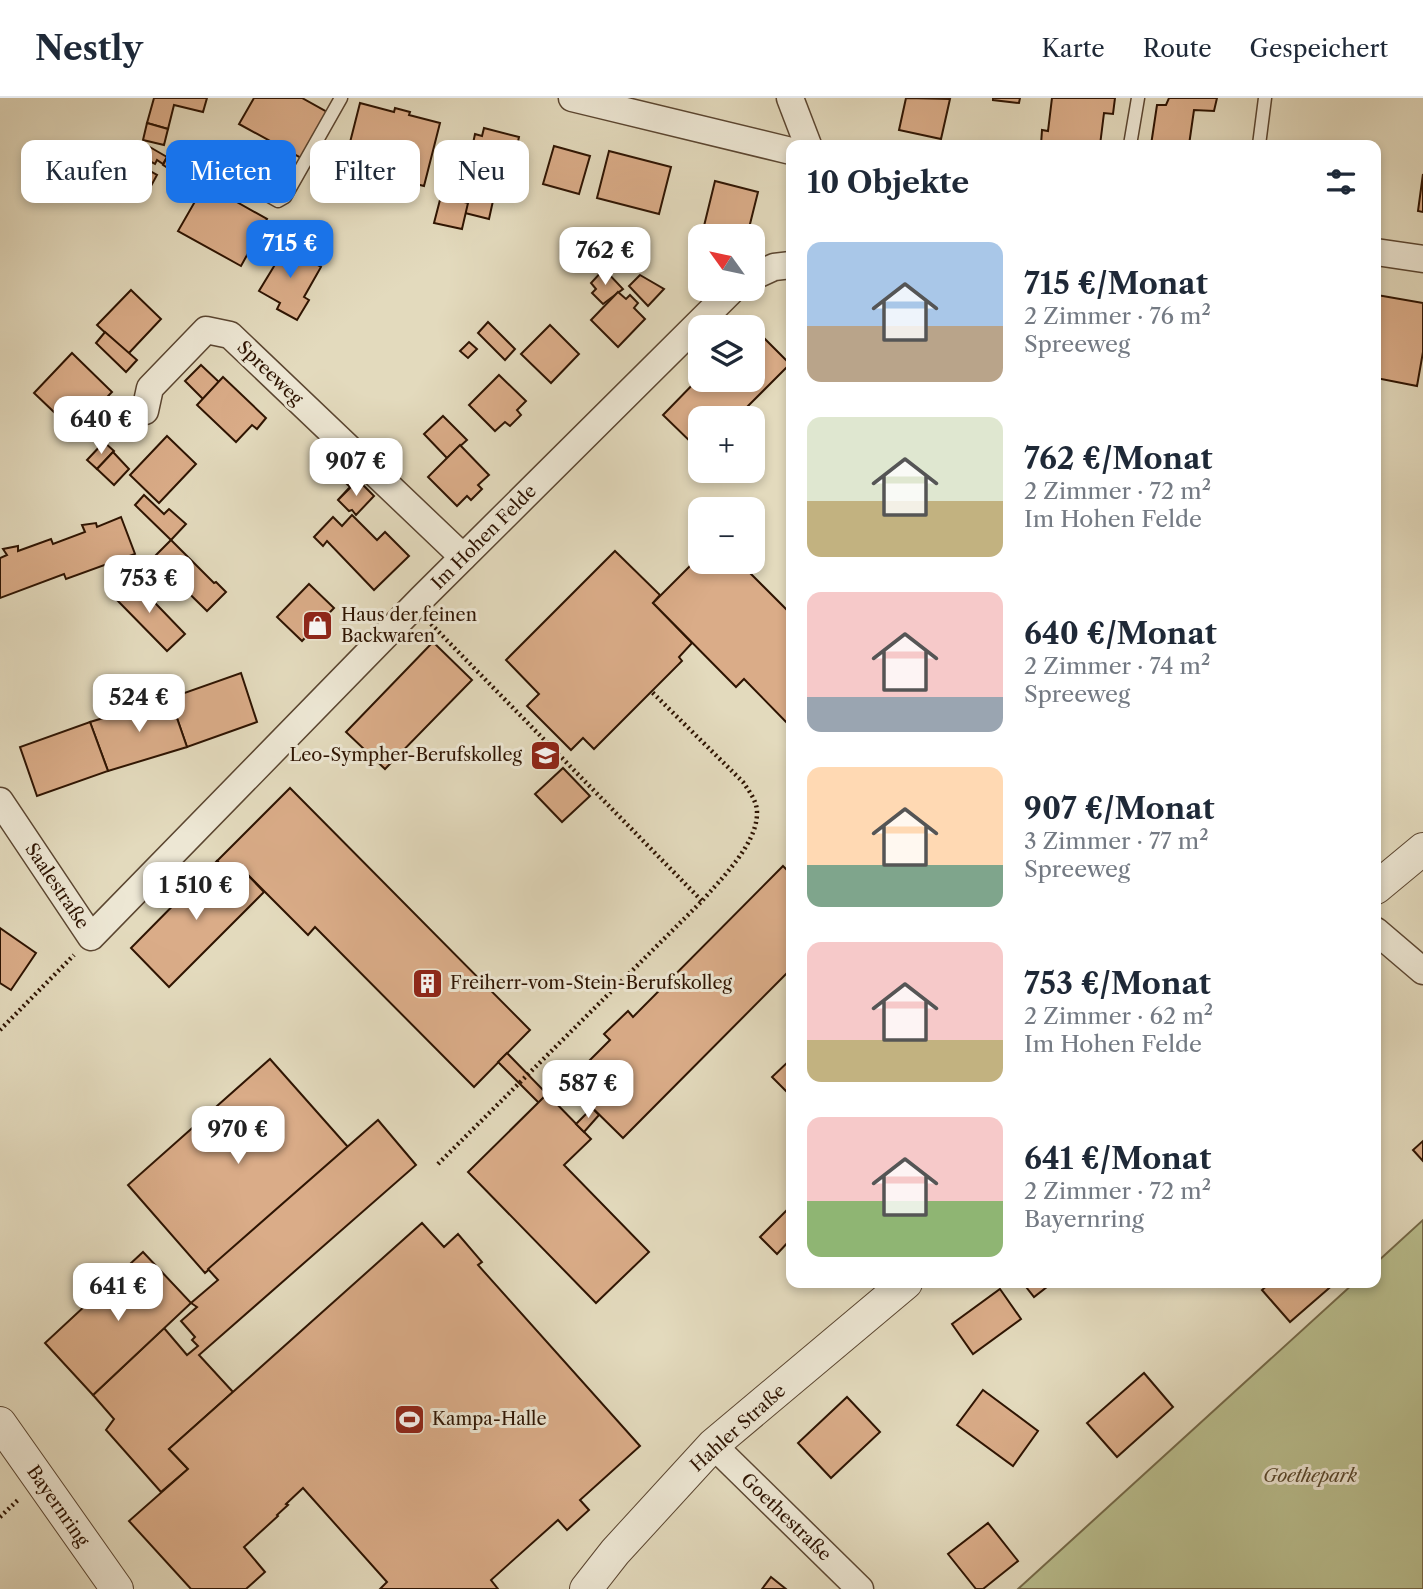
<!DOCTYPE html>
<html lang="de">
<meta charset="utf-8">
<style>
:root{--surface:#fff;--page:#f6f6f7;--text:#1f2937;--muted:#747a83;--line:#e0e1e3;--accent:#1a73e8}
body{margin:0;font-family:"Libre Caslon Text",serif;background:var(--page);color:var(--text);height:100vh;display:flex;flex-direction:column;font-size:26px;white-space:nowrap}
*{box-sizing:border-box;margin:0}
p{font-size:23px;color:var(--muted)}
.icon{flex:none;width:38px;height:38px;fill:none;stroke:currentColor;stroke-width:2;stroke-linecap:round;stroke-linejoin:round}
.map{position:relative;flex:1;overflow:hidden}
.details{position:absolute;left:786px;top:42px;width:595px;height:1148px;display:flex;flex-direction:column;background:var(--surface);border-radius:14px;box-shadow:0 4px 10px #0003}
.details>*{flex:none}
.hud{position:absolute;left:21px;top:42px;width:660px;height:63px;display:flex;gap:14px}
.needle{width:46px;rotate:303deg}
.fabs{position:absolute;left:688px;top:126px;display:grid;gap:14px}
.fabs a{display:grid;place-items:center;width:77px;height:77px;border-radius:14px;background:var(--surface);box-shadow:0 4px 10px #0003;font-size:35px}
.price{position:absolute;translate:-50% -60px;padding:0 16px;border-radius:14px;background:#fff;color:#222;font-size:23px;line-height:46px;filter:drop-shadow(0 2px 4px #0008)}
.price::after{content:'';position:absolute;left:50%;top:42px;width:21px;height:16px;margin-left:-10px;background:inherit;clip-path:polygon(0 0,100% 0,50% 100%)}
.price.current{background:var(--accent);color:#fff}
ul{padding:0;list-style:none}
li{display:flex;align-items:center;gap:21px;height:175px;padding:0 21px}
li span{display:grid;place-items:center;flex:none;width:196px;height:140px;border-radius:14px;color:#555}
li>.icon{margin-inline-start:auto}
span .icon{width:84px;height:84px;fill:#fffc;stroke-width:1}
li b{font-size:30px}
h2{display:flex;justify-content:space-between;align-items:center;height:84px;padding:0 21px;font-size:30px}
.chip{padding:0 24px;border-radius:14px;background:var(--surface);box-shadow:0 4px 10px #0003;font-size:24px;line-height:63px}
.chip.current{background:var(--accent);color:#fff}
header{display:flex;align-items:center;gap:42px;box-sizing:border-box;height:98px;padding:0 35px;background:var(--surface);border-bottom:2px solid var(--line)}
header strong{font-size:33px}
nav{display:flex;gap:38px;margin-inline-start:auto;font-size:24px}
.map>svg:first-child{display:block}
.green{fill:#b9be8e;stroke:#746948;stroke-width:2}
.building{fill:#daac88;stroke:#2e1402;stroke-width:2}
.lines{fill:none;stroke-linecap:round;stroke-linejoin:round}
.service-casing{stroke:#5b4631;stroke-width:15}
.minor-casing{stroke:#5b4631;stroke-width:29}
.tertiary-casing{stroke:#5b4631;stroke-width:34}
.path{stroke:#2e1402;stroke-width:4.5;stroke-dasharray:2 3.5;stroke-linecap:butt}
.service{stroke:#ede7d4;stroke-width:12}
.minor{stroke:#ede7d4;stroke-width:26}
.tertiary{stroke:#ede7d4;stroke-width:32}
.labels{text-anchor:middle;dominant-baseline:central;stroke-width:6;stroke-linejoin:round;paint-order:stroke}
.street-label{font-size:18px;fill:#2e1402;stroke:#ede7d4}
.poi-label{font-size:18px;fill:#2e1402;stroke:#ede7d4;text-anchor:start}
.park-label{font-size:18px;font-style:italic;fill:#58472c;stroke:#ede7d4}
</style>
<header>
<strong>Nestly</strong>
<nav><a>Karte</a><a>Route</a><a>Gespeichert</a></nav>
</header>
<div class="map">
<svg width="1423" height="1491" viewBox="0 0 1423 1491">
<rect width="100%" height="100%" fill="#e3dabd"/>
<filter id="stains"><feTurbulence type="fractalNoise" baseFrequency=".00286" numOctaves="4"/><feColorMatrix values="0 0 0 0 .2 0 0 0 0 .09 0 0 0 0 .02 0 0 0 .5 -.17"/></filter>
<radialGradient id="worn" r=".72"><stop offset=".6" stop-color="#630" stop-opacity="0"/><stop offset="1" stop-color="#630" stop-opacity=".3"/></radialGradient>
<!-- green -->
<path class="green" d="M1423 1122V1491H1018L1354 1185H1376V1165Z"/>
<!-- building -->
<g class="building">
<path d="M154 0H207L203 14 174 7 168 31 147 25Z"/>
<path d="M254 0H302L327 14 301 60 239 26Z"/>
<path d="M906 0 950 1 941 41 899 32Z"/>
<path d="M993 0H1020L1019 5 993 2Z"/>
<path d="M1052 0H1115L1113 16 1104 15 1100 47H1041L1042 32 1048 33Z"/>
<path d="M1169 0H1217L1214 13 1194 12 1189 47H1151L1157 7H1166Z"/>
<path d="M360 5 394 14 395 10 410 14 409 17 440 25 424 88 344 68Z"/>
<path d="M147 25 168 31 164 47 143 42Z"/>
<path d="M484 30 519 39 511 74 500 71 489 121 465 115 478 57 471 55 475 36 482 38Z"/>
<path d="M80 44 91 52 83 64 72 56Z"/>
<path d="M148 48 167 59 163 66 157 62 155 66 142 59Z"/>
<path d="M554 48 590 58 579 96 543 86Z"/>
<path d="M609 53 671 69 659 116 597 100Z"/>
<path d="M167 59 175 63 171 72 163 67Z"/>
<path d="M143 69 157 77 151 88 137 81Z"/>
<path d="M1423 76V114L1418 113Z"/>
<path d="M715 83 758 94 747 138 704 128Z"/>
<path d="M205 86 267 121 241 168 178 133Z"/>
<path d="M441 98 468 105 462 131 434 125Z"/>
<path d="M283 143 305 155 303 159 321 169 304 199 309 202 297 222 277 211 280 205 259 193 276 165 272 163Z"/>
<path d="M604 171 623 191 603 206 592 195 596 191 591 185Z"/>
<path d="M640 177 664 191 648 208 629 188Z"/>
<path d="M131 192 161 221 128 256 97 227Z"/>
<path d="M618 194 626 201 630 197 638 205 634 210 645 221 618 249 591 222Z"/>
<path d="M1377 197 1423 205V254L1417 288 1376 280Z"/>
<path d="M488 224 515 251 505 262 478 235Z"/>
<path d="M550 227 579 256 551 285 521 256Z"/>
<path d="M751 227 790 266 736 320H700V353L663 317 700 279V282H752V229H749Z"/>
<path d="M105 234 137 262 126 274 96 245Z"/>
<path d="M469 244 477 251 468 260 460 253Z"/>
<path d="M72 255 112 294 87 320 67 302 55 315 34 295Z"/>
<path d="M201 267 219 284 203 301 185 283Z"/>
<path d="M499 277 526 303 517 312 521 317 510 328 505 324 495 333 469 307Z"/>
<path d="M223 279 266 320 257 331 252 327 236 344 197 307Z"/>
<path d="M443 318 467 342 447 360 424 336Z"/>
<path d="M167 338 196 366 159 405 130 377Z"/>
<path d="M104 344 114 353 97 371 87 362Z"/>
<path d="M460 347 489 377 478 387 482 391 471 402 467 398 457 408 428 379Z"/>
<path d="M113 354 129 371 114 387 97 371Z"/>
<path d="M348 372 358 382 338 402 350 389 341 380Z"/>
<path d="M358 382 374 398 356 417 352 412 349 413 338 402Z"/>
<path d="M144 397 164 416 169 411 186 426 171 442 135 407Z"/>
<path d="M352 417 377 442 385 434 409 458 374 492 327 443 323 448 314 439 333 419 342 428Z"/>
<path d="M121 419 135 456 66 481 64 476 0 500V460L7 457 3 451 18 448V453L51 441 53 446 85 434 82 427 96 425 97 429Z"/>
<path d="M171 442 214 485 216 484 226 494 207 513 153 460Z"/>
<path d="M615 453 660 497 653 505 692 545 679 559 682 563 594 651 583 640 571 652 527 608 539 596 506 562Z"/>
<path d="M700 458V464H739L791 516V629L744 581 736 589 653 505Z"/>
<path d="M132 481 185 536 167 553 114 499Z"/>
<path d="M309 486 334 510 302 543 277 519Z"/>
<path d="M433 544 472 582 385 671 346 634Z"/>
<path d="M241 575 257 624 187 649 170 600Z"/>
<path d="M170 600 187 649 108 673 90 624Z"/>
<path d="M90 624 108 673 37 698 20 649Z"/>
<path d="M563 670 590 698 562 724 535 696Z"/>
<path d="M290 690 530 932 474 989 315 829 308 837 241 770 233 779 217 763Z"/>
<path d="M217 763 233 779 241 770 264 794 169 889 131 850Z"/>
<path d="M783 768 791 776V871L623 1040 567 985 610 942 604 936 628 913 633 919Z"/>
<path d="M0 830 36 855 11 892 0 885Z"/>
<path d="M507 955 547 996 539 1005 498 964Z"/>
<path d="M270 961 348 1049 205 1175 128 1087Z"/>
<path d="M791 961V998L772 979Z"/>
<path d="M547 996 591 1041 564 1067 649 1154 596 1205 468 1074Z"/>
<path d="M592 1010 599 1017 584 1034 576 1026Z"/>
<path d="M378 1022 416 1067 199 1257 233 1294 169 1351 188 1371 161 1394 106 1332 114 1321 93 1297 164 1230 187 1257 198 1248 192 1242 195 1239 181 1223 197 1209 191 1205 218 1182 208 1171Z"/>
<path d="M1423 1043V1063L1413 1052Z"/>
<path d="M791 1108V1141L777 1156 760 1139Z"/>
<path d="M422 1125 444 1149 458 1136 482 1164 478 1167 640 1348 580 1402 589 1412 567 1432 558 1422 491 1482 498 1491H380L387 1484 303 1390 286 1406 288 1407 277 1417 278 1418 244 1449 265 1474 246 1491H191L129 1423 188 1371 169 1351Z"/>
<path d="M143 1154 191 1205 93 1297 45 1245Z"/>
<path d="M1023 1185H1052L1034 1199Z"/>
<path d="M1270 1185H1335L1290 1224 1262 1192Z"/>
<path d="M1000 1191 1021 1221 973 1256 952 1226Z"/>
<path d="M1144 1275 1173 1309 1117 1359 1087 1325Z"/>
<path d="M983 1292 1038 1333 1013 1368 957 1327Z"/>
<path d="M847 1299 880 1334 831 1380 798 1345Z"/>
<path d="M988 1425 1018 1463 983 1491H976L948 1456Z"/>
<path d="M771 1479 786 1491H762Z"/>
</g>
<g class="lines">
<defs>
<g id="service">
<path d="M1130 47 1138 0"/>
<path d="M1259 47 1265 0"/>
<path d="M232 77 278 103 285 99 341 0"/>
</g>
<g id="minor">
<path d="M572 0 791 53"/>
<path d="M790 0 808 47"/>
<path d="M1376 154 1423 161"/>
<path d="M752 179 774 169 791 167"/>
<path d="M145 313 150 290 206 232 230 237 463 459"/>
<path d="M0 703 91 839 422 500 733 191"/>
<path d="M1376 833 1423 873"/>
<path d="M713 1347 860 1491"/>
</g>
<g id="tertiary">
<path d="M1376 790 1423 751"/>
<path d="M0 1325 117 1491"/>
<path d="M586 1491 615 1454 713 1347 906 1185"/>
</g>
</defs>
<!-- service casing -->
<use href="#service" class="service-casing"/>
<!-- minor casing -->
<use href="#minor" class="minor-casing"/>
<!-- tertiary casing -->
<use href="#tertiary" class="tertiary-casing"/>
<!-- path -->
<g class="path">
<path d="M431 526 702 803"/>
<path d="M0 932 74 857"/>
<path d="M438 1066 702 803C721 781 758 745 757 714 757 703 749 693 743 684L652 594"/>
<path d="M0 1419 19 1401"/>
</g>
<!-- service -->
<use href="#service" class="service"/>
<!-- minor -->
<use href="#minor" class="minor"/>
<!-- tertiary -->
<use href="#tertiary" class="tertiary"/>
</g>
<!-- icons -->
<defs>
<symbol id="shop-square" viewBox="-11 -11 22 22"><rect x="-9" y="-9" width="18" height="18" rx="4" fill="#8f2418" stroke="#ede7d4"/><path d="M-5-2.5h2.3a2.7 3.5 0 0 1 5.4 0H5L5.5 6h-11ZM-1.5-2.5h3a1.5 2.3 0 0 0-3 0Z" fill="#fff"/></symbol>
<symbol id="school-square" viewBox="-11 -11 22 22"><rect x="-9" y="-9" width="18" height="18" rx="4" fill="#8f2418" stroke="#ede7d4"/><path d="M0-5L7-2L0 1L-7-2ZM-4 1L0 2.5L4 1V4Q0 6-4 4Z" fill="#fff"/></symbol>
<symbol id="building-square" viewBox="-11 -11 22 22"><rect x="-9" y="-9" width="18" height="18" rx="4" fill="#8f2418" stroke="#ede7d4"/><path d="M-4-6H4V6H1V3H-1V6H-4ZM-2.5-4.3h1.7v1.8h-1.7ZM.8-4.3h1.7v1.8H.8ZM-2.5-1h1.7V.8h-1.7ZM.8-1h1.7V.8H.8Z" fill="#fff"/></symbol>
<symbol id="stadium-square" viewBox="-11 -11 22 22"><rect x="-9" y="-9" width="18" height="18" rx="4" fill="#8f2418" stroke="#ede7d4"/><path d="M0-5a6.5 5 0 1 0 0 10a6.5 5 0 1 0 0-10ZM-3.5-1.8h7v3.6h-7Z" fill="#fff"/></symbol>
</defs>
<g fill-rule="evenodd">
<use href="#shop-square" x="300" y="510" width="35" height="35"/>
<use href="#school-square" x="528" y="640" width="35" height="35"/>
<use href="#building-square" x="410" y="868" width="35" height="35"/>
<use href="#stadium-square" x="392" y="1304" width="35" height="35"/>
</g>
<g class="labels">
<!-- street labels -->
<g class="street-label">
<text transform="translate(270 275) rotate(44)">Spreeweg</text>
<text transform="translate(484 439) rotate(-45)">Im Hohen Felde</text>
<text transform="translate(57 788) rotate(56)">Saalestraße</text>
<text transform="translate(738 1330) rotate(-42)">Hahler Straße</text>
<text transform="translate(58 1408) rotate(55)">Bayernring</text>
<text transform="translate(786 1419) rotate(44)">Goethestraße</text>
</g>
<!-- poi labels -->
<g class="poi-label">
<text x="341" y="517">Haus der feinen<tspan x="341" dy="21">Backwaren</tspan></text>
<text x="522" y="657" text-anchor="end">Leo-Sympher-Berufskolleg</text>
<text x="450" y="885">Freiherr-vom-Stein-Berufskolleg</text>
<text x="432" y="1321">Kampa-Halle</text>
</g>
<!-- park labels -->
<g class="park-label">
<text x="1310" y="1378">Goethepark</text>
</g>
</g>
<rect width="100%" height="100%" filter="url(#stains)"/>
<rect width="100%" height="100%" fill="url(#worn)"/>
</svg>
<div class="fabs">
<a><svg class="needle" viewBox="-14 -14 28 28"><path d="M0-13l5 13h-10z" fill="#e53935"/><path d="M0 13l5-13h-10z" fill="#747a83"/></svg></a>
<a><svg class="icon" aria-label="layers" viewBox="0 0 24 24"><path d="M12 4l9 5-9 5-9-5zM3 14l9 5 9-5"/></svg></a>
<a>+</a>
<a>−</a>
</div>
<b class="price current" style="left:290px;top:182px">715 €</b>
<b class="price" style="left:605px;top:189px">762 €</b>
<b class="price" style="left:101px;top:358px">640 €</b>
<b class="price" style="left:356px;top:400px">907 €</b>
<b class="price" style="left:149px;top:517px">753 €</b>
<b class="price" style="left:139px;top:636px">524 €</b>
<b class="price" style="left:196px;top:824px">1 510 €</b>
<b class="price" style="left:588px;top:1022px">587 €</b>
<b class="price" style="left:238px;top:1068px">970 €</b>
<b class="price" style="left:118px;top:1225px">641 €</b>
<div class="hud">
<a class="chip">Kaufen</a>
<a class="chip current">Mieten</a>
<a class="chip">Filter</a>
<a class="chip">Neu</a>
</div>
<section class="details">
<h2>10 Objekte<svg class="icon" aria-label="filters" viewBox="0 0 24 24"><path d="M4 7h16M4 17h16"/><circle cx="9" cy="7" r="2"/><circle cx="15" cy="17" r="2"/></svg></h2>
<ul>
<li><span style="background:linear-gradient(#a9c7e8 60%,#b9a48a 0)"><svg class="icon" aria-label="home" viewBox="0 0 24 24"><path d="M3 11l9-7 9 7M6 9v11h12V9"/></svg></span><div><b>715 €/Monat</b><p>2 Zimmer · 76 m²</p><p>Spreeweg</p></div></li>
<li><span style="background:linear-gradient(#dfe7d0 60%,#c2b280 0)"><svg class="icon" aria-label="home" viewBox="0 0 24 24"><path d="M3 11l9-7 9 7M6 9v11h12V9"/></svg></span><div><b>762 €/Monat</b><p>2 Zimmer · 72 m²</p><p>Im Hohen Felde</p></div></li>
<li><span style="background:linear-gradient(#f6c9c9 75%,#9aa5b1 0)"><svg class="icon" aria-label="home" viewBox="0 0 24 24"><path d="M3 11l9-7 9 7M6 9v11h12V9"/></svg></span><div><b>640 €/Monat</b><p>2 Zimmer · 74 m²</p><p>Spreeweg</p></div></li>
<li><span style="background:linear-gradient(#ffd9b3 70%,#7fa58c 0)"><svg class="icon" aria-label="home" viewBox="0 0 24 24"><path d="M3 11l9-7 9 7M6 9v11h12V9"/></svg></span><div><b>907 €/Monat</b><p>3 Zimmer · 77 m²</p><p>Spreeweg</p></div></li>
<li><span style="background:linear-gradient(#f6c9c9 70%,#c2b280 0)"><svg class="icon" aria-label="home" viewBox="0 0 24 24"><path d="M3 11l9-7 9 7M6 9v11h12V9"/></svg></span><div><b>753 €/Monat</b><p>2 Zimmer · 62 m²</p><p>Im Hohen Felde</p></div></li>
<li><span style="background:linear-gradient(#f6c9c9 60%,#8fb573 0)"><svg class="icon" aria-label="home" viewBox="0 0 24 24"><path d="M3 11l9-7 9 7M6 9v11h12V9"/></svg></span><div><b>641 €/Monat</b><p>2 Zimmer · 72 m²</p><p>Bayernring</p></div></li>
</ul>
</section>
</div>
